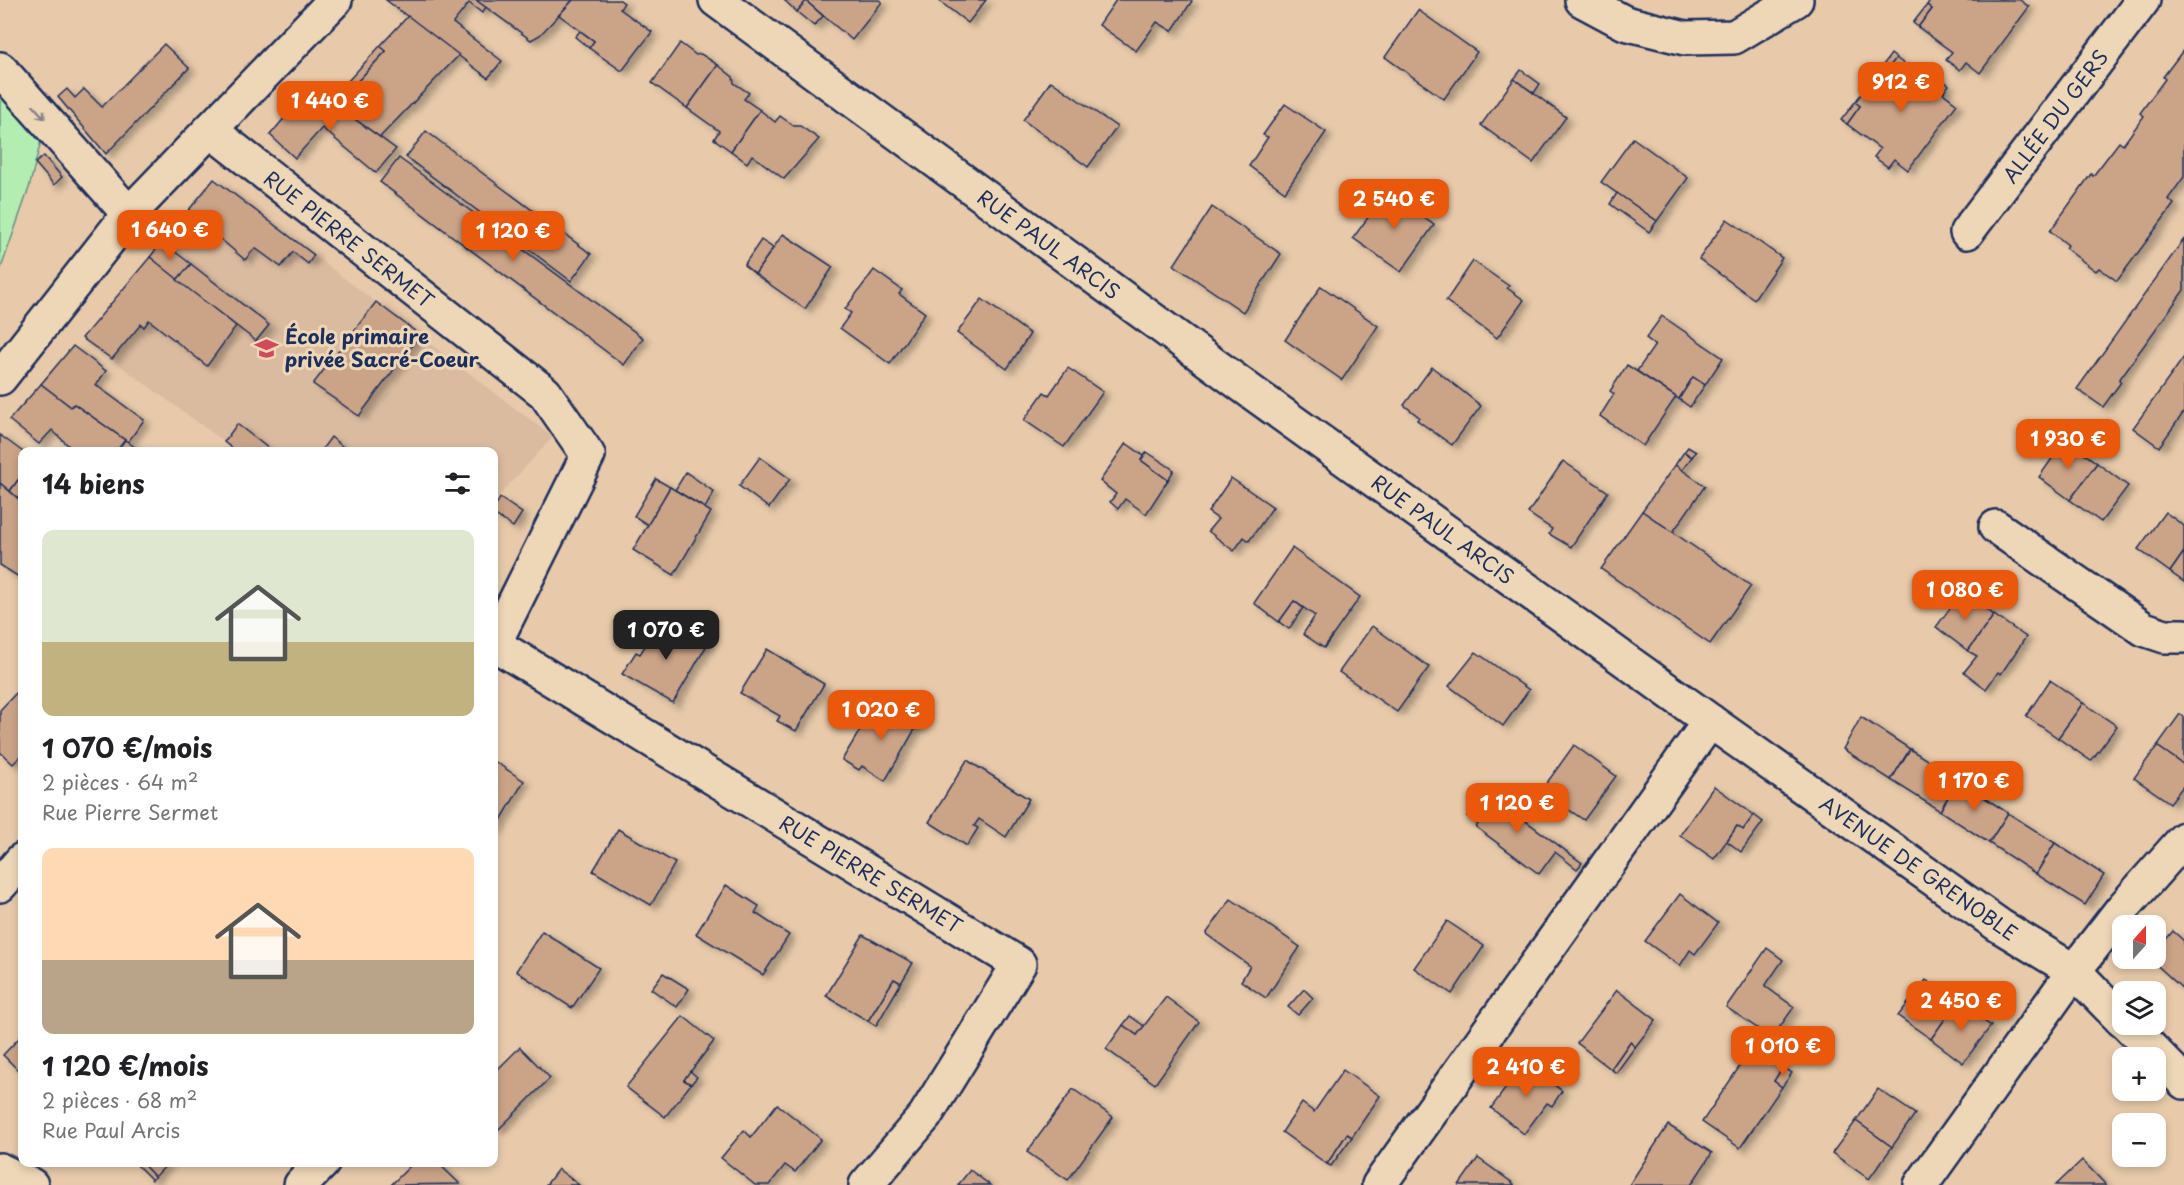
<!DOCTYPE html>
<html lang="fr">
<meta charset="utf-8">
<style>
:root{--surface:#fff;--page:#f6f6f6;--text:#202124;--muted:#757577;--accent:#ea580c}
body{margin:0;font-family:"Playpen Sans",sans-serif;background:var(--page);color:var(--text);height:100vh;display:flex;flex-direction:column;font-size:22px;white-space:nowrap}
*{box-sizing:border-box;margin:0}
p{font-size:20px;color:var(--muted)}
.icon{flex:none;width:33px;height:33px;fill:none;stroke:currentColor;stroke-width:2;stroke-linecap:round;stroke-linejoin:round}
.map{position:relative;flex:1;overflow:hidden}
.details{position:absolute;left:18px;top:447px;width:480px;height:720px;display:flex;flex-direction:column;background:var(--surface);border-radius:12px;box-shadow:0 3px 9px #0003}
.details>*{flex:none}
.needle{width:39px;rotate:21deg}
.tools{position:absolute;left:2112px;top:915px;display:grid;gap:12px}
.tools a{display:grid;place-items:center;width:54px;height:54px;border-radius:12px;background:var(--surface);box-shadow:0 3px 9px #0003;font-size:30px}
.price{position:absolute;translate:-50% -51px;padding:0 14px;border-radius:12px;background:var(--accent);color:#fff;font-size:20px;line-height:39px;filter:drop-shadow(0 2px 3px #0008)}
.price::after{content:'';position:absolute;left:50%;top:36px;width:18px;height:14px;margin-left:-9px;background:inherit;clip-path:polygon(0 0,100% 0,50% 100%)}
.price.on{background:#222;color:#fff}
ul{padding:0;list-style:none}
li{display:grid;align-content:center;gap:12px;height:318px;padding:0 24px}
li span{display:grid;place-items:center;height:186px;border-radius:12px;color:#555}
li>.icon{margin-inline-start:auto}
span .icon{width:108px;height:108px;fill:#fffc;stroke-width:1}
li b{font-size:26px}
h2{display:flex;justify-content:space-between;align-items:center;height:72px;padding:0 24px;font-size:26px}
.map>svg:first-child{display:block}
.built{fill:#dbbb9f}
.green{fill:#b3edb1;stroke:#678e88;stroke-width:1.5}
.building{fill:#cba387;stroke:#1b2f5e;stroke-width:1.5;filter:url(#shadow)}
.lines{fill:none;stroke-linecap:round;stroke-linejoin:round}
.street-casing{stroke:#1b2f5e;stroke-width:38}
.street{stroke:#eed7b7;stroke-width:33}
.oneway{stroke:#84838a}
.labels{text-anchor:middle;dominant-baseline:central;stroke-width:6;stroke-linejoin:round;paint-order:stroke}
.street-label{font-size:20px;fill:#1b2f5e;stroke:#eed7b7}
.poi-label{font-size:20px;font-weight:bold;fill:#1b2f5e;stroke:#eed7b7;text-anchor:start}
</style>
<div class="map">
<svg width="2184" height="1185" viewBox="0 0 2184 1185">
<defs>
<filter id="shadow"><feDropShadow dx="6" dy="4" stdDeviation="3" flood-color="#0004"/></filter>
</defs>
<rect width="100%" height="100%" fill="#e8caaa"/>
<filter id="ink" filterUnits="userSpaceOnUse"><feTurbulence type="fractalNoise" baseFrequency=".0167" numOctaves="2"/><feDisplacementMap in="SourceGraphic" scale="12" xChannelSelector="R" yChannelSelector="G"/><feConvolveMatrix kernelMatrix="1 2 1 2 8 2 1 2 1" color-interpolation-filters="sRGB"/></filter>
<g filter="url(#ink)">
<!-- built -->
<path class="built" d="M214 179 553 437 494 501V452L237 451 82 338Z"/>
<!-- green -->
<path class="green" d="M0 86 43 133 29 188 0 271Z"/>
<!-- building -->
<g class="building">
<path d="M386 0H476L486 7 482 13 469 3 453 23 502 61 488 78Z"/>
<path d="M476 0H573L540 35 531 40Z"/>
<path d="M573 0H620L624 3 620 9 652 32 622 71 589 48 594 41 559 15Z"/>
<path d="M784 0H879L882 2 852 40 806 1 797 12Z"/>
<path d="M938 0H986L968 23Z"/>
<path d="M1116 0H1190L1192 1 1172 31 1157 22 1136 51 1099 25Z"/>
<path d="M1930 0H2020L2029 7 1980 73 1966 62 1960 70 1946 60 1952 52 1918 27 1932 9 1927 5Z"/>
<path d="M806 1 823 16 814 26 797 12Z"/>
<path d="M1927 5 1932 9 1918 27 1913 23Z"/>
<path d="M1418 10 1477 52 1444 99 1385 57Z"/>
<path d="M408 16 459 55 380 137 329 101 347 82 352 87 386 51 380 46Z"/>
<path d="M580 31 594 41 589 48 575 37Z"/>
<path d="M680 43 696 55 701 54 718 65 687 108 652 83Z"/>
<path d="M164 44 189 68 106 154 58 97 67 89 75 98 84 89 102 107Z"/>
<path d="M380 46 386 51 352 87 347 82Z"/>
<path d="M2184 49V177L2168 199 2174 204 2117 281 2099 268 2096 271 2065 248 2068 245 2050 231 2091 174 2093 176 2119 142 2123 145 2144 116 2140 113 2165 79 2163 77Z"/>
<path d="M1891 54 1896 58 1883 76 1878 72Z"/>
<path d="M1896 58 1929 83 1935 75 1949 85 1943 93 1957 104 1908 170 1894 159 1888 167 1874 157 1880 149 1847 124 1860 106 1855 102 1878 72 1883 76Z"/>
<path d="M718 65 733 77 734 83 749 93 744 99 760 110 731 151 714 139 719 131 687 108Z"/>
<path d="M1521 70 1540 84 1534 93 1514 79Z"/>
<path d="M1514 79 1566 117 1533 163 1481 125Z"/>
<path d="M1051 81 1117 127 1088 167 1023 120Z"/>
<path d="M308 90 333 112 338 107 396 149 376 173 322 128 295 158 270 135Z"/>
<path d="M1855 102 1860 106 1847 124 1841 120Z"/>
<path d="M1285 104 1326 132 1285 192 1249 166 1268 137 1263 135Z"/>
<path d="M760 110 775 122 780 116 794 126H800L819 139 784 179 752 155 747 163 731 151Z"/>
<path d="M426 131 591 254 571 281 406 157Z"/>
<path d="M1633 138 1688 178 1657 221 1601 182Z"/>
<path d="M44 156 62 177 54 185 35 163Z"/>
<path d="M399 158 643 338 624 365 380 182Z"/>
<path d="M214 179 314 255 308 264 293 252 281 267 255 248 245 260 188 211Z"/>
<path d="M1390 187 1409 201 1406 205 1434 225 1401 272 1353 238Z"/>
<path d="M1617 193 1657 221 1649 232 1610 204Z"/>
<path d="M1212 207 1281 254 1243 312 1174 265Z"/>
<path d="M1727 219 1782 258 1754 299 1699 259Z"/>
<path d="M783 234 833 267 805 309 755 274Z"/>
<path d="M2184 239V290L2119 380 2121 382 2103 407 2077 389Z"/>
<path d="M761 240 773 248 755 274 744 265Z"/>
<path d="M162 242 191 264 177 280 150 257Z"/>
<path d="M150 257 236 326 207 366 149 320 144 327 141 324 112 359 82 338Z"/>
<path d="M1473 261 1509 286 1507 288 1524 300 1497 338 1446 301Z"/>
<path d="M191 264 269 325 256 341 177 280Z"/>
<path d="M874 270 902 290 899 294 925 313 890 364 840 328 851 313 845 309Z"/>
<path d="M1321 286 1378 326 1342 380 1285 340Z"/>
<path d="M982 299 1030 334 1007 369 957 333Z"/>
<path d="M376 302 420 335 359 416 313 384Z"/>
<path d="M1662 316 1723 358 1705 385 1693 377 1679 399 1637 371 1655 345 1646 338Z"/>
<path d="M73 346 106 371 96 385 144 420 128 442 74 404 71 407 41 384Z"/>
<path d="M2184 357V412L2159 447 2133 428Z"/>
<path d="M1627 365 1676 397 1643 446 1600 416 1614 394 1610 391Z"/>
<path d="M1432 367 1481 406 1452 445 1417 420 1419 417 1404 405Z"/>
<path d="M1068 368 1103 392 1064 447 1024 420 1044 392 1049 395Z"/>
<path d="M1693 377 1705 385 1690 407 1679 399Z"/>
<path d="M41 384 71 407 74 404 125 440 116 452H75L52 430 39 444 9 420Z"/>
<path d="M237 424 273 452H237L224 442Z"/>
<path d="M0 435 23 452 22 475 10 491 0 483Z"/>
<path d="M331 437 349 452H320Z"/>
<path d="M125 440 128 442 141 452H116Z"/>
<path d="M2065 440 2097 463 2070 500 2039 477Z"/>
<path d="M1126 443 1144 456 1141 460 1168 480 1146 514 1125 499 1118 509 1110 502 1116 494 1100 481Z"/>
<path d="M1688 447 1696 452 1692 457 1684 452Z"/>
<path d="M1147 452 1174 470 1168 480 1141 460Z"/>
<path d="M1684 452 1692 457 1682 470 1675 465Z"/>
<path d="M760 457 790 479 769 508 739 486Z"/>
<path d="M1563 461 1608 492 1571 547 1549 534 1552 529 1528 513Z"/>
<path d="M2097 463 2128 486 2101 522 2070 500Z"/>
<path d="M1675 465 1705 486 1673 532 1642 511Z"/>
<path d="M686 472 714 492 705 508 675 490Z"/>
<path d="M1231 478 1273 507 1249 541 1244 537 1234 551 1208 531 1218 519 1208 512Z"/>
<path d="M656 479 670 487 648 525 634 516Z"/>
<path d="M18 480 22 485V502L10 491Z"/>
<path d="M0 483 22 502V579L0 565Z"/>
<path d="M670 487 711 512 674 575 633 550Z"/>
<path d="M500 498 522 513 513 527 494 514V509Z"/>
<path d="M1642 511 1751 586 1710 644 1601 569Z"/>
<path d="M2165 512 2184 526V552L2170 572 2138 549Z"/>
<path d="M1292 548 1360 597 1324 648 1303 634 1315 616 1294 601 1279 622 1254 603Z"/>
<path d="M2184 552V582L2170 572Z"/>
<path d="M1962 592 1994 615 1968 651 1936 627Z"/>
<path d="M1294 601 1303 608 1289 629 1279 622Z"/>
<path d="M1994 615 2026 637 2001 674 1998 672 1986 689 1964 672 1977 656 1968 651Z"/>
<path d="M662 619 707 645 673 703 622 674 636 652 640 654Z"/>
<path d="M1372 626 1429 667 1397 712 1339 672Z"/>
<path d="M767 649 824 684 796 731 777 721 780 716 740 693Z"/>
<path d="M1476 652 1529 690 1503 726 1449 686Z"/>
<path d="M2050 680 2083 703 2058 738 2026 716Z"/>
<path d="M18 691 22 696V755L13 764 0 752V710Z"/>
<path d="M878 700 918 724 885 781 862 766 859 770 842 760Z"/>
<path d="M2083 703 2117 726 2091 761 2058 738Z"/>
<path d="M2180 714 2184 717V765L2157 746Z"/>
<path d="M1861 717 1910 749 1891 780 1843 749Z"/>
<path d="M1574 745 1616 776 1584 820 1541 791Z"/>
<path d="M2157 746 2184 765V785L2170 803 2134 778Z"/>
<path d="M1910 749 1958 780 1940 811 1891 780Z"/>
<path d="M967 760 1029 799 1006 837 979 819 974 826 978 828 967 846 929 822Z"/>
<path d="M494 761 524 781 494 832Z"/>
<path d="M1958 780 2008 813 1989 843 1940 811Z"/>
<path d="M1714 786 1754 815 1743 830 1737 826 1714 859 1680 835Z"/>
<path d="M1487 792 1582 863 1577 869 1555 852 1539 874 1476 827 1478 824 1467 816Z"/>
<path d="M2008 813 2055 843 2036 874 1989 843Z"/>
<path d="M1754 815 1763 822 1741 852 1727 841 1737 826 1743 830Z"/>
<path d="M618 829 675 863 651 905 593 871Z"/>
<path d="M2055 843 2104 875 2085 905 2036 874Z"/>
<path d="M726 885 759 906 755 913 789 935 763 975 696 934Z"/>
<path d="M1680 894 1718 923 1695 954 1690 950 1680 966 1645 941Z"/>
<path d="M1231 899 1300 947 1266 998 1241 981 1250 966 1206 934Z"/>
<path d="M1447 921 1484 946 1452 994 1414 968Z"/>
<path d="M542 931 599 968 572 1008 516 971Z"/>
<path d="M2173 931 2184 941V990L2149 958H2156V951Z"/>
<path d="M863 935 913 963 901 983 894 979 868 1021 826 996Z"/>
<path d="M1767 948 1783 960 1765 986 1794 1007 1772 1038 1726 1007Z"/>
<path d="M663 973 689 989 677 1007 651 989Z"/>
<path d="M894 979 901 983 876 1026 868 1021Z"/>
<path d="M1926 980 1957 1002 1931 1039 1898 1016Z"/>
<path d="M1304 989 1313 998 1298 1015 1288 1007Z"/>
<path d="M1617 990 1656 1020 1635 1047 1630 1042 1611 1069 1577 1043Z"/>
<path d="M1166 997 1199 1022 1155 1084 1106 1049 1123 1025 1137 1035Z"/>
<path d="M1957 1002 1991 1026 1963 1063 1931 1039Z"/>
<path d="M683 1016 714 1041 684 1080 691 1084 665 1117 626 1087Z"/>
<path d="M1130 1016 1144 1026 1137 1035 1123 1025Z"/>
<path d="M22 1035V1074L3 1055Z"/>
<path d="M1630 1042 1635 1047 1616 1073 1611 1069Z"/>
<path d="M1749 1045 1783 1067 1774 1081 1782 1087 1740 1148 1702 1122 1742 1063 1738 1060Z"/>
<path d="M520 1047 550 1078 498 1130 494 1126V1073Z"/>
<path d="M1525 1062 1562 1091 1552 1106 1547 1103 1524 1134 1491 1108Z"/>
<path d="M1783 1067 1792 1073 1782 1087 1774 1081Z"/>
<path d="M1343 1070 1380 1096 1352 1137 1347 1134 1327 1164 1282 1132 1302 1103 1314 1112Z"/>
<path d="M690 1071 697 1077 691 1084 684 1080Z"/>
<path d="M1073 1089 1113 1117 1068 1180 1027 1152Z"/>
<path d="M1878 1089 1915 1114 1892 1147 1856 1121Z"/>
<path d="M777 1104 821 1139 795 1172 785 1165 769 1185H755L721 1158 744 1130 751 1137Z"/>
<path d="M1856 1121 1892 1147 1869 1179 1832 1153Z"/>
<path d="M1668 1125 1712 1153 1691 1185H1629Z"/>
<path d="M1347 1134 1352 1137 1331 1166 1327 1164Z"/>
<path d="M1478 1158 1514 1184V1185H1459Z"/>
<path d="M2082 1160 2106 1185H2056Z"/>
<path d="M134 1162H141L155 1177 152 1180Z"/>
<path d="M141 1162H169L155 1177Z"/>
<path d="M414 1162H437L460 1184 391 1185Z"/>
<path d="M558 1169 579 1185H546Z"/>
<path d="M970 1170 990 1185H958Z"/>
</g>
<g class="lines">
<defs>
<g id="street">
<path d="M716 0 1250 391 1710 721 1379 1185"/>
<path d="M1582 0 1625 23 1685 38 1734 37 1796 0"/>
<path d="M0 69 129 214"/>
<path d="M210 130 545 393 588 455 494 644"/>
<path d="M1967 232 2143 0"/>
<path d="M0 378 129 214 335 0"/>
<path d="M1996 527 2144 629 2165 636H2184"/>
<path d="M494 644 1019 964 925 1116 866 1185"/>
<path d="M1710 721 2000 926 2074 971 2122 1020"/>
<path d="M0 885 22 860"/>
<path d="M2127 1024 2184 1082"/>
<path d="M0 1170 31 1185"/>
<path d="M301 1185 323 1162"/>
<path d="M1921 1185 2074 971 2122 909 2184 839"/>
</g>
</defs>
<!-- street casing -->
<use href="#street" class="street-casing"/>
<!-- street -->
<use href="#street" class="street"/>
</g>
<!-- one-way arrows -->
<defs><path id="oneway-shaft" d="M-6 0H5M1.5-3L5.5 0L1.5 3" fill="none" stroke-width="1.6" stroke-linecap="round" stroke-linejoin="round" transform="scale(1.5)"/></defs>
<use class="oneway" href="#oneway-shaft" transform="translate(39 112) rotate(48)"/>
</g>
<!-- icons -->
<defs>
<symbol id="school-bare" viewBox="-9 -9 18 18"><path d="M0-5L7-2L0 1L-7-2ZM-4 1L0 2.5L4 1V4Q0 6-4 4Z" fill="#d1495b" stroke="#eed7b7" stroke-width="2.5" paint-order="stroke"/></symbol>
</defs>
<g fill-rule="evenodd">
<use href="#school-bare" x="250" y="332" width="33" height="33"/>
</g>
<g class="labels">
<!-- street labels -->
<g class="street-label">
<text transform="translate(2055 116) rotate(-53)">ALLÉE DU GERS</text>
<text transform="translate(349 239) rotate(38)">RUE PIERRE SERMET</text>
<text transform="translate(1049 244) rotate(36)">RUE PAUL ARCIS</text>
<text transform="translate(1443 529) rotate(36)">RUE PAUL ARCIS</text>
<text transform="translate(1919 868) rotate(35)">AVENUE DE GRENOBLE</text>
<text transform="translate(871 874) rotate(31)">RUE PIERRE SERMET</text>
</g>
<!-- poi labels -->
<g class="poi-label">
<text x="285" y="336">École primaire<tspan x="285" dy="23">privée Sacré-Coeur</tspan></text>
</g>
</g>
</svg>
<div class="tools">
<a><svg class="needle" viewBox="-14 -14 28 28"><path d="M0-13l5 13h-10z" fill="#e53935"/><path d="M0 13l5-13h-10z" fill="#757577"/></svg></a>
<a><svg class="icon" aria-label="layers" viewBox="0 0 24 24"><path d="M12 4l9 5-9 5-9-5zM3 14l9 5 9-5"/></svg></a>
<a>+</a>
<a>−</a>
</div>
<b class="price" style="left:1901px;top:113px">912 €</b>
<b class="price" style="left:330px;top:132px">1 440 €</b>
<b class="price" style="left:1394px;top:230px">2 540 €</b>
<b class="price" style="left:170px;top:261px">1 640 €</b>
<b class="price" style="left:513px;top:262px">1 120 €</b>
<b class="price" style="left:2068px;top:470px">1 930 €</b>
<b class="price" style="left:1965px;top:621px">1 080 €</b>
<b class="price on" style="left:666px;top:661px">1 070 €</b>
<b class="price" style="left:881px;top:741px">1 020 €</b>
<b class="price" style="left:1974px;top:812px">1 170 €</b>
<b class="price" style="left:1517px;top:834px">1 120 €</b>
<b class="price" style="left:1961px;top:1032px">2 450 €</b>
<b class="price" style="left:1783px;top:1077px">1 010 €</b>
<b class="price" style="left:1526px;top:1098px">2 410 €</b>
<section class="details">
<h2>14 biens<svg class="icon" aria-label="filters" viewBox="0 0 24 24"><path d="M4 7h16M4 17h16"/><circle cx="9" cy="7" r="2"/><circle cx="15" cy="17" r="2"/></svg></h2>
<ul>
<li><span style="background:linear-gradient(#dfe7d0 60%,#c2b280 0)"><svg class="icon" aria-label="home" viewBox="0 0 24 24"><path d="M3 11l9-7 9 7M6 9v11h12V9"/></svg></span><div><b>1 070 €/mois</b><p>2 pièces · 64 m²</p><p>Rue Pierre Sermet</p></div></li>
<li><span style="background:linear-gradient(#ffd9b3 60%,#b9a48a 0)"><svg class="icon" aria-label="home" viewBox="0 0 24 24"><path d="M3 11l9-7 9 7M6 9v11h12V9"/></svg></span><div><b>1 120 €/mois</b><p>2 pièces · 68 m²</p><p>Rue Paul Arcis</p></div></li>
</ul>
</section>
</div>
